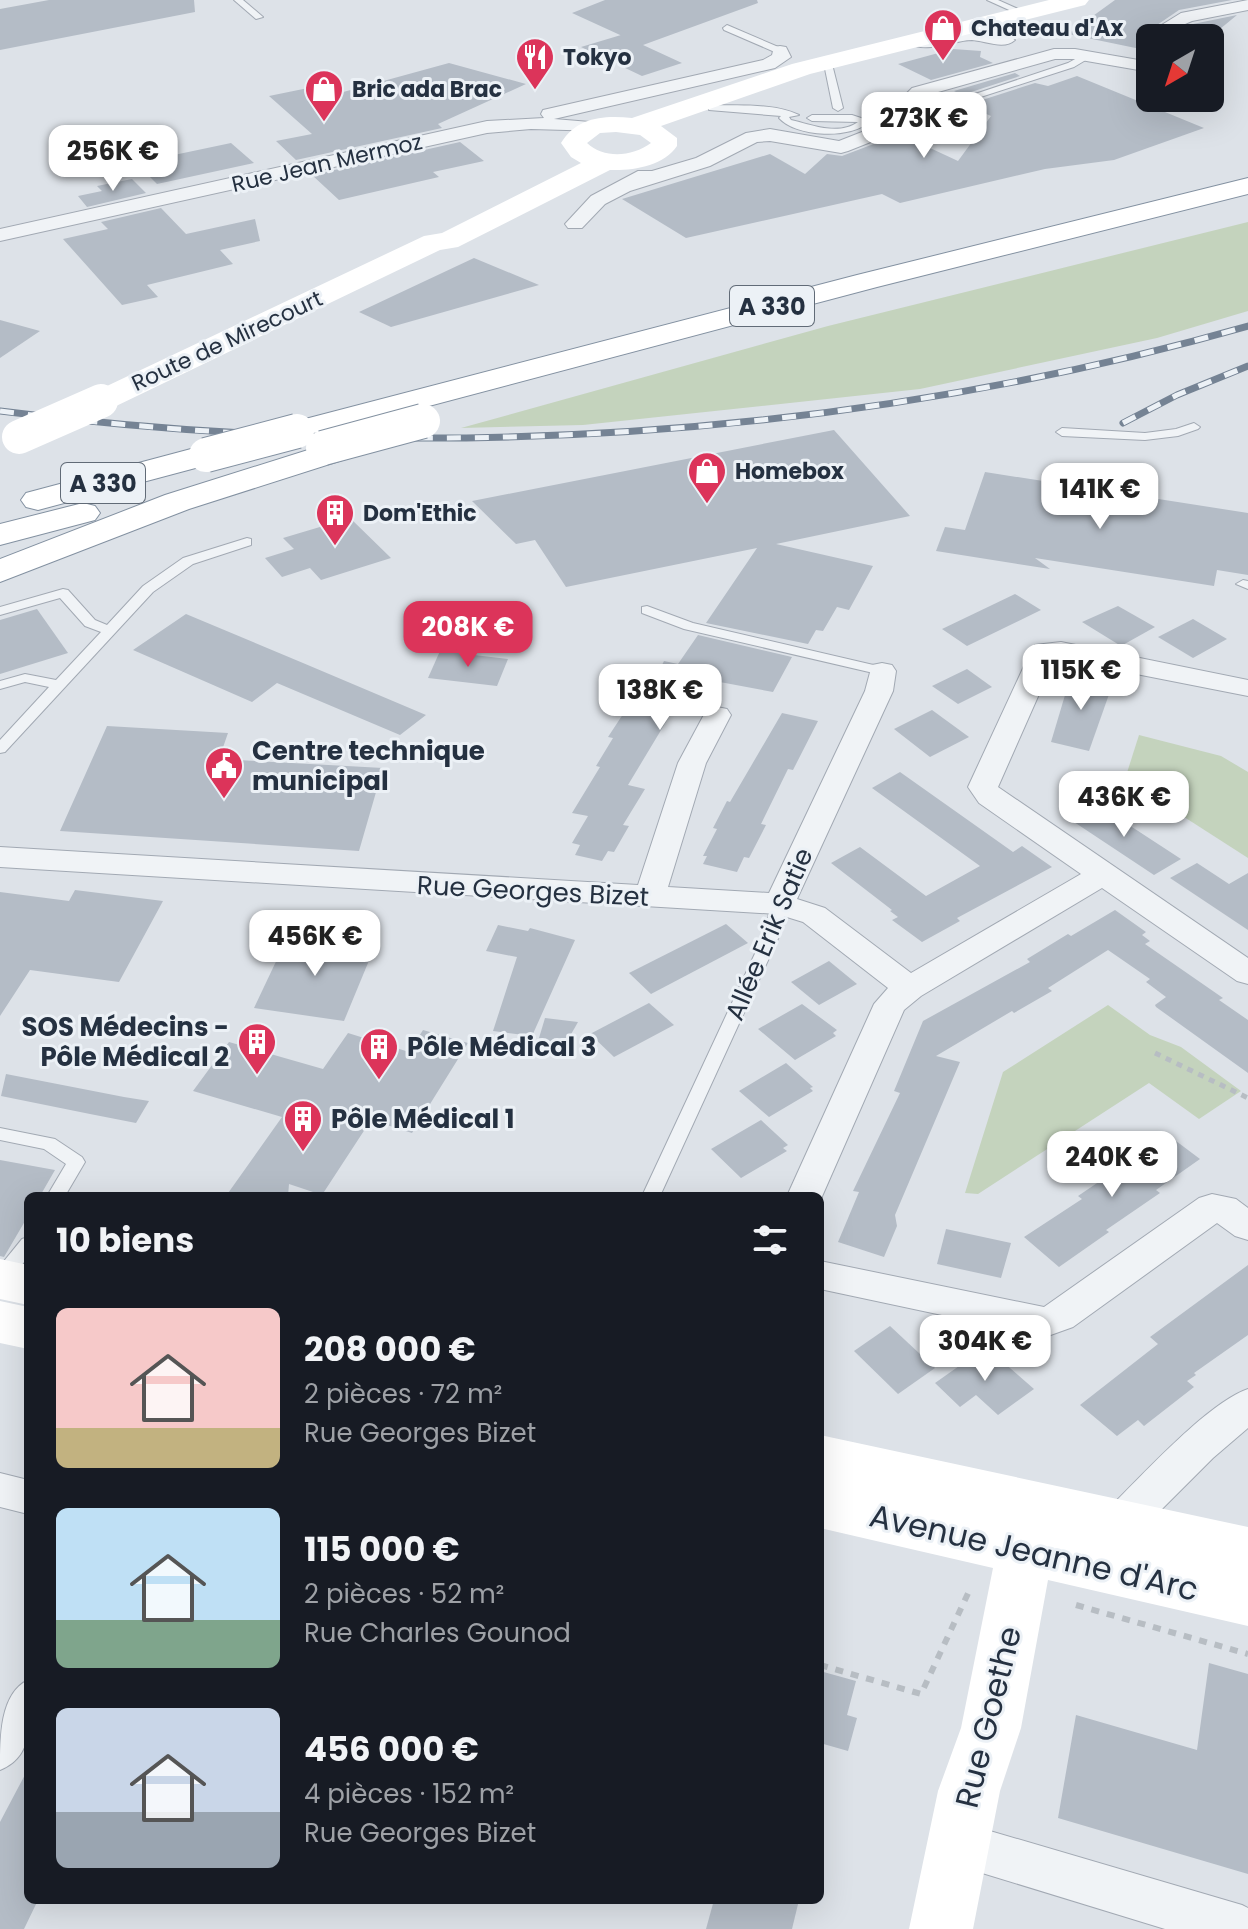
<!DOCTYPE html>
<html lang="fr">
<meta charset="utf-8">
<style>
:root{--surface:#171b24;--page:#242831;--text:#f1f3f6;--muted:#9ea1a6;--accent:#dc345a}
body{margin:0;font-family:Poppins,sans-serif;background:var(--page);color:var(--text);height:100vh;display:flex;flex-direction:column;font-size:30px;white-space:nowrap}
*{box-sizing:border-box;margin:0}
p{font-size:26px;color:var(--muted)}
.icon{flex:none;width:44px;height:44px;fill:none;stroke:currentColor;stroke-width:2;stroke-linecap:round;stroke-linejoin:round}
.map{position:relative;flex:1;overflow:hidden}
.side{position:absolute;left:24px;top:1192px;width:800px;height:712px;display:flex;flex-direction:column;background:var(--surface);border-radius:12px;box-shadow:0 8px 32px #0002}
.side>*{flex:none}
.needle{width:52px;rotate:219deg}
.tools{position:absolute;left:1136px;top:24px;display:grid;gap:16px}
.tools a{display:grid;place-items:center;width:88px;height:88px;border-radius:12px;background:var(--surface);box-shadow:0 8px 32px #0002;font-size:40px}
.price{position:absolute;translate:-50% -68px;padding:0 18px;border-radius:16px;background:#fff;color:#222;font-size:26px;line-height:52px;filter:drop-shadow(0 2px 4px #0008)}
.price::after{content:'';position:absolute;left:50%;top:48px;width:24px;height:18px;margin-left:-12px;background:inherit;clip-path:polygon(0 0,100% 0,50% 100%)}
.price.on{background:var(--accent);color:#fff}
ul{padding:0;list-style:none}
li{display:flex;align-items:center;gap:24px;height:200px;padding:0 32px}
li span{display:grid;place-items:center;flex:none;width:224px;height:160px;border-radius:12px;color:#555}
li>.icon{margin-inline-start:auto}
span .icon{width:96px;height:96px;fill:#fffc;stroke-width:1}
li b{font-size:34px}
h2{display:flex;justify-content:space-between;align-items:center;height:96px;padding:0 32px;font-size:34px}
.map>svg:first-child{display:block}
.green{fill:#c4d3bd}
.building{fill:#b4bcc6}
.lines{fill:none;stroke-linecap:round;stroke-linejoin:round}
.lane-casing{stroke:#a2a9b3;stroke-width:2}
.street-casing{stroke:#a2a9b3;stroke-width:2}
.highway-casing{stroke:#8391a1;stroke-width:2}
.path-far1{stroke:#b7bdc3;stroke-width:5;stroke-dasharray:6 6;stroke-linecap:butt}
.path{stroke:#b7bdc3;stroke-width:6;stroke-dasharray:8 8;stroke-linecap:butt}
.lane{fill:#f0f3f6;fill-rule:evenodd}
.street{fill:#f0f3f6;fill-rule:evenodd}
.secondary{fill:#fff;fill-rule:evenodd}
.highway{fill:#fff;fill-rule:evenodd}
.rail-casing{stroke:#758394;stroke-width:7}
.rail{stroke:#ecf1f6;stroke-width:5;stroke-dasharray:14;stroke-linecap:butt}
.highway-bridge-casing{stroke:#8391a1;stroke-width:36;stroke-linecap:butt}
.secondary-bridge{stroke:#fff;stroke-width:34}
.highway-bridge{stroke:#fff;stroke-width:34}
.labels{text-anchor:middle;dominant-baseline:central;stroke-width:6;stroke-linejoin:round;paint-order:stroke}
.far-poi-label{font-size:22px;font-weight:bold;fill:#253141;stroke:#ecf1f6;text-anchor:start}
.far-street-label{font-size:22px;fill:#253141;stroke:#ecf1f6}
.shield{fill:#ecf1f6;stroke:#616b77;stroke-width:2}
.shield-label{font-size:24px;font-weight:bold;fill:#253141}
.poi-label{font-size:26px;font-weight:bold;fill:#253141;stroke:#ecf1f6;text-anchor:start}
.street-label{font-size:26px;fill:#253141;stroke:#ecf1f6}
.near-street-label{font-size:32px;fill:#253141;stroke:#ecf1f6}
</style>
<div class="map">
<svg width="1248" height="1929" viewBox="0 0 1248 1929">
<rect width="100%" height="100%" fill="#dde2e8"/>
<!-- green -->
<g class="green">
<path d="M1248 222V311L1157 338 920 389 583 425 461 428 828 326Z"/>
<path d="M1139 735 1221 756 1248 772V858L1125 779Z"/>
<path d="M1108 1005 1150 1035 1181 1047 1241 1091 1199 1119 1149 1083 978 1194 965 1193 1003 1072Z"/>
</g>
<!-- building -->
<g class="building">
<path d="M49 0H194L195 12 0 50V9Z"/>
<path d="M605 0H757L758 3 643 45 682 63 642 76 581 47 621 35 642 45 572 13Z"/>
<path d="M1115 0H1232L1179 10 1157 25 1168 34 1193 24 1237 15 1209 38 1172 34 1168 38H1150V51L1068 34Z"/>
<path d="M953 49 981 51 980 57 993 63 931 80 898 64Z"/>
<path d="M449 63 526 84 438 124 442 128 296 160 276 141 312 134 269 96 313 87 325 97Z"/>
<path d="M1015 73 1020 76 962 95 954 91Z"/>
<path d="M1077 76 1204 128 1114 160 1045 169 900 203 882 194 686 238 622 199 770 154 805 174 827 154 842 156 900 134 958 161 991 116 977 110 987 107 976 102 1035 83 1048 86Z"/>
<path d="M460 142 484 161 433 172 439 177 339 200 312 175Z"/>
<path d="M231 143 254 163 157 184 136 163Z"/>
<path d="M132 179 146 193 87 207 78 196 102 191 97 186Z"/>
<path d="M161 208 186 234 255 219 260 241 220 250 233 264 147 285 158 297 122 305 63 239 108 229 101 222Z"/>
<path d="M474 258 539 285 391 327 359 312Z"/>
<path d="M0 320 40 331 0 358Z"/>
<path d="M834 430 910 516 776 544 873 566 849 610 837 607 823 631 816 630 808 644 706 623 757 548 566 587 535 540 516 544 472 501Z"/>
<path d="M985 472 1248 513V575L1217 570 1214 586 1035 558 1050 569 936 551 945 527 965 530Z"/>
<path d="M350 518 391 558 321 580 310 568 282 577 265 558 294 549 283 538Z"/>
<path d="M1015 594 1041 610 967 646 942 629Z"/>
<path d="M1118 606 1155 627 1121 646 1082 622Z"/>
<path d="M37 609 68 653 0 674V620Z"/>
<path d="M186 614 303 663 426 715 400 735 277 683 252 702 133 650Z"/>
<path d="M1193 619 1227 639 1193 658 1158 637Z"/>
<path d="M698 635 792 657 773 692 693 677 628 785 645 789 623 825 629 826 614 852 608 851 602 861 575 855 580 845 572 843 588 816 572 813 600 767 596 766 613 738 608 737 654 667 660 669 664 661 678 664Z"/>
<path d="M440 651 508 659 497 686 428 678Z"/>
<path d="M967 669 992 687 958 704 932 686Z"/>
<path d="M1071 675 1113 683 1089 751 1051 742Z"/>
<path d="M932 710 969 737 930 757 894 729Z"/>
<path d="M782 713 818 721 793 770 788 769 761 824 766 825 749 858 744 857 737 872 703 864 707 856H703L717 829 713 828 727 801 730 802Z"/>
<path d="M107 726 228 733 219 759 383 768 359 851 60 831Z"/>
<path d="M900 772 1013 852 1022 846 1052 867 957 918 960 921 922 942 892 920 898 917 890 911 892 910 831 863 860 847 926 896 980 866 872 788Z"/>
<path d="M1095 802 1112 814 1181 859 1154 875 1068 818Z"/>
<path d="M1197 863 1229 884 1248 873V930L1170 878Z"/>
<path d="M75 890 163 901 119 982 30 970 0 1016V892L69 901Z"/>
<path d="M1115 910 1146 932 1142 935 1150 941 1145 944 1223 998 1219 1000 1248 1020V1073L1156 1007 1155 1005 1166 997 1146 982 1150 979 1108 950 1048 988 1052 991 1014 1013 1012 1011 936 1056 960 1062 895 1215 897 1226 884 1257 838 1242 859 1192 853 1191 900 1093 894 1091 923 1021 1030 962 1027 959 1068 934 1071 936Z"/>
<path d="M726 924 748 943 651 994 629 973Z"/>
<path d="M498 925 528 931 530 928 575 940 532 1036 493 1031 517 957 486 951Z"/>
<path d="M289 934 375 946 344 1021 254 1008Z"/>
<path d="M829 961 857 984 819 1005 791 982Z"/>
<path d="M649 1003 674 1025 614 1057 590 1034Z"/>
<path d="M802 1004 837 1030 833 1033 836 1036 795 1060 758 1029Z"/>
<path d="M545 1018 578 1022 561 1052 536 1048Z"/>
<path d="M423 1030 468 1043 412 1133 371 1120 322 1195 289 1184 288 1196H226L282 1117 193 1091 229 1042 323 1069 348 1033 409 1052Z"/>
<path d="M786 1063 813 1087 810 1088 813 1091 769 1117 739 1091Z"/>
<path d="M6 1074 124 1097 149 1101 136 1123 90 1114 1 1096Z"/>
<path d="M761 1120 788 1145 783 1148 787 1151 741 1178 711 1149Z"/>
<path d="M1164 1132 1200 1159 1156 1190 1160 1193 1106 1230 1109 1232 1059 1267 1024 1237 1082 1199 1078 1196 1131 1160 1126 1157Z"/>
<path d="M0 1160 55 1170 40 1196H28V1216L4 1257 0 1256Z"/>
<path d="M946 1229 1011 1243 1001 1278 937 1264Z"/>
<path d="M1248 1265V1335L1194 1373 1196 1375 1187 1381 1194 1387 1144 1426 1138 1420 1117 1436 1080 1405 1158 1344 1150 1337Z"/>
<path d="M890 1326 935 1368 898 1394 854 1351Z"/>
<path d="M986 1347 1034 1389 998 1415 976 1395 960 1407 935 1383Z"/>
<path d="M1209 1663 1248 1674V1874L1058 1818 1076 1715 1197 1750Z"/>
<path d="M820 1671 856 1681 847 1715 857 1718 848 1751 820 1743Z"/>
<path d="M28 1769V1900H38L24 1929H0V1822Z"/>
<path d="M714 1900H799L792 1929H706Z"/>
</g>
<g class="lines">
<defs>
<g id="lane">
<path d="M234 0H243L263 17 256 19Z"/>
<path d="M987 0H998L1027 13 1020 15Z"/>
<path d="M727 25 783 49 784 51 777 53 724 30 723 28Z"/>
<path d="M1086 53 1090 56 1089 58 1074 67 962 103 954 101 1068 63Z"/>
<path d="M828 61 832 64 843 108 838 111 833 108 824 64Z"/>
<path d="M712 105C739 106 775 103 799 115L789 117 791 120C813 125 838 136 858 122L812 121 807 118 812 115H852L870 121C851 140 796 137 779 118L781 116 709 110V106Z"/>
<path d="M1194 423 1200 427 1198 429 1178 436 1145 440 1062 436 1056 432 1062 428 1145 433 1176 429Z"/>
<path d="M247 538 251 539V545L193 564 153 592 5 752 0 753V740L49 687 25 682 0 689V681L25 674 56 680 101 632 85 626 60 598 0 615V607L63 589 68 590 95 620 107 625 143 586 183 558Z"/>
<path d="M1243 580 1248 581V589L1236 584Z"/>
<path d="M647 606 693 623 882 667 889 671 882 675 684 629 642 613V607Z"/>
<path d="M779 899 787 904 781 932 660 1196H642L765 932 771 904Z"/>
<path d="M0 1128 55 1139 82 1157 85 1162 65 1196H47L66 1164 44 1149 0 1140Z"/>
<path d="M28 1237V1257L7 1284 0 1286V1266L22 1239Z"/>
</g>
<g id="street">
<path d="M1248 0V10L1192 21 1169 31 1160 26 1181 13Z"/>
<path d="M970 30 1006 35 1015 40C1004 50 986 41 972 40 954 40 923 55 909 42L918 37Z"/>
<path d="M780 46 786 47 791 57 775 68 554 119 602 123 604 127 602 131 531 129 487 133 0 241V229L487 121 544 118 541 114 543 110 763 60 772 55 774 47Z"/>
<path d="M1054 49H1075L1150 62V72L1075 59H1055L924 96 920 100 916 124 848 151 841 153 770 141 757 142 710 166 630 191 605 204 582 228H568L565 224 591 196 638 171H652L696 158 746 133 770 129 839 141 900 117 902 98 912 88Z"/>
<path d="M1061 642 1248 680V696L1055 658 998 787 1248 958V984L1237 981 1102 888 921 996 904 1010 820 1201V1196H787L874 1004 888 988 803 922 777 914 0 867V847L638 885 678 763 707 709 717 707 727 709 731 715 706 763 668 887 769 893 865 691 872 665 882 663 892 665 896 671 893 691 797 899 825 908 911 973 1081 874 979 803 968 787 1031 651 1035 645Z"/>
<path d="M1212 1194 1236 1199 1248 1208V1240L1235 1236 1217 1223 1073 1327 1045 1337 820 1289V1261L1044 1307 1199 1198Z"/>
<path d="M1248 1389V1428L1213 1458 1134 1537 1120 1542 1106 1537 1100 1524 1106 1511C1139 1479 1207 1403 1248 1389Z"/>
<path d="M0 1473 28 1480V1514L0 1507Z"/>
<path d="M28 1680C28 1714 38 1755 0 1770 0 1736 0 1694 28 1680Z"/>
<path d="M956 1821 1242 1905 1248 1908V1929H1165L956 1865 940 1859 933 1843 940 1827Z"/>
</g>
<g id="highway">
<path d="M1248 178V194L877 287 297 441 286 438 281 431 286 424 857 275Z"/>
<path d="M346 438 358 441 362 448 358 455 189 509 0 582V559L165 495Z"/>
<path d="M206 445 218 448 222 455 218 462 38 510 26 507 21 500 26 493Z"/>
<path d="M83 503 95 506 100 513 95 520 0 545V524Z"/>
</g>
</defs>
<!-- lane casing -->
<use href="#lane" class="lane-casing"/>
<!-- street casing -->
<use href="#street" class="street-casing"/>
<!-- highway casing -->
<use href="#highway" class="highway-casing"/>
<!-- path-far1 -->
<path class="path-far1" d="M1155 1053 1248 1098"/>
<!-- path -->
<g class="path">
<path d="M1076 1605 1248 1654"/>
<path d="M820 1665 921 1694 971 1587"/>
</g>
<!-- lane -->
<use href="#lane" class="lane"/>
<!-- street -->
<use href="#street" class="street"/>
<!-- secondary -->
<g class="secondary">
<path d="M1049 0H1089L1085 5 810 74 661 126 677 138V146C664 166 632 171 610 170L458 247 440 250 112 408 101 411 90 408 85 401 90 394 424 236 442 233 581 163 571 157 561 143C577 117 604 115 632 118L792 64ZM616 132 640 135 651 143C632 157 604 159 587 143L600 133Z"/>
<path d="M0 1259 28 1265V1305L0 1299Z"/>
<path d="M0 1301 28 1307V1349L0 1343Z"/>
<path d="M820 1435 1248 1527V1626L1048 1580 1021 1728 1000 1791 973 1929H909L938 1791 961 1728 993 1568 820 1528Z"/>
</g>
<!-- highway -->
<use href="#highway" class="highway"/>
<defs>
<g id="rail">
<path d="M0 411C416 464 844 441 1248 326"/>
<path d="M1123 423 1177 395 1248 366"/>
</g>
</defs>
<!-- rail casing -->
<use href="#rail" class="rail-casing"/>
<!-- rail -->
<use href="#rail" class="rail"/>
<defs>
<g id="highway-bridge">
<path d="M323 448 423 421"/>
<path d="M206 455 297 431"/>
</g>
</defs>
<!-- highway-bridge casing -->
<use href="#highway-bridge" class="highway-bridge-casing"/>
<!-- secondary-bridge -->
<path class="secondary-bridge" d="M19 437 101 401"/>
<!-- highway-bridge -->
<use href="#highway-bridge" class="highway-bridge"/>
</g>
<!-- icons -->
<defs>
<symbol id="shop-pin" viewBox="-11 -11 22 30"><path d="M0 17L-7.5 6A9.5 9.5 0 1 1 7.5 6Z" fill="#dc345a" stroke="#ecf1f6"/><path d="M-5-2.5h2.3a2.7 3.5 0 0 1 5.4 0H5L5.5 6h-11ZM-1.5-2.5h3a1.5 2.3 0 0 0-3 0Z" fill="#fff"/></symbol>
<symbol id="restaurant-pin" viewBox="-11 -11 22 30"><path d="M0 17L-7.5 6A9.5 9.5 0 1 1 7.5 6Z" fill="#dc345a" stroke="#ecf1f6"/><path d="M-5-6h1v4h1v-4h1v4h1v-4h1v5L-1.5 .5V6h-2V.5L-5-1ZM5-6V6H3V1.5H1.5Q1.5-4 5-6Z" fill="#fff"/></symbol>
<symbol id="building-pin" viewBox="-11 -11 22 30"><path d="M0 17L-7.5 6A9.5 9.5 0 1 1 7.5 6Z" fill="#dc345a" stroke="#ecf1f6"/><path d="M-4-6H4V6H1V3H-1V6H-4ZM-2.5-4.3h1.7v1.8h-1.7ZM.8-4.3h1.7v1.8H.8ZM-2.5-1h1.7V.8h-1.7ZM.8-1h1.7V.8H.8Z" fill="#fff"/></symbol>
<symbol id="civic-pin" viewBox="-11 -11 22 30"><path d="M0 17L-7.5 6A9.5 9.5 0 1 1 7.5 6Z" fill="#dc345a" stroke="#ecf1f6"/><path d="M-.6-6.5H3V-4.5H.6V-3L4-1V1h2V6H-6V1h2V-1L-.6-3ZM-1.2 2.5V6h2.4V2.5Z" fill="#fff"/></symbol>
</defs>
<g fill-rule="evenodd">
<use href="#shop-pin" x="921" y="6" width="44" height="60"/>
<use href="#restaurant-pin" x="513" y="35" width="44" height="60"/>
<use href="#shop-pin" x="302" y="67" width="44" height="60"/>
<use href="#shop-pin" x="685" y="449" width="44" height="60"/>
<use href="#building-pin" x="313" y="491" width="44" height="60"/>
<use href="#civic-pin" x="202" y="744" width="44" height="60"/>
<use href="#building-pin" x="235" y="1020" width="44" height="60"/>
<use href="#building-pin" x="357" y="1025" width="44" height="60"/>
<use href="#building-pin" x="281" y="1097" width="44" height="60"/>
</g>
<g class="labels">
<!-- far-poi labels -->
<g class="far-poi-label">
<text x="971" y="28">Chateau d'Ax</text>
<text x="563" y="57">Tokyo</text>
<text x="352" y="89">Bric ada Brac</text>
<text x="735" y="471">Homebox</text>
<text x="363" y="513">Dom'Ethic</text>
</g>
<!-- far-street labels -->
<g class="far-street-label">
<text transform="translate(327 163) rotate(-13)">Rue Jean Mermoz</text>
<text transform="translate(227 341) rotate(-25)">Route de Mirecourt</text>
</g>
<!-- shield labels -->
<g class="shield">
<rect x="730" y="286" width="84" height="40" rx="6"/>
<rect x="61" y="463" width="84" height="40" rx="6"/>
</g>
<g class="shield-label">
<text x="772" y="306">A 330</text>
<text x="103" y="483">A 330</text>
</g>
<!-- poi labels -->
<g class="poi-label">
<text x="252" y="751">Centre technique<tspan x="252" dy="30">municipal</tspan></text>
<text x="229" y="1027" text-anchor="end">SOS Médecins -<tspan x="229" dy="30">Pôle Médical 2</tspan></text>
<text x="407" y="1047">Pôle Médical 3</text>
<text x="331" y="1119">Pôle Médical 1</text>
</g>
<!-- street labels -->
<g class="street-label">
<text transform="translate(533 891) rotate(3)">Rue Georges Bizet</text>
<text transform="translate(769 934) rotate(-67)">Allée Erik Satie</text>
</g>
<!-- near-street labels -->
<g class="near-street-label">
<text transform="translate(1034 1552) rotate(13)">Avenue Jeanne d'Arc</text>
<text transform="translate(988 1717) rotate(-76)">Rue Goethe</text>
</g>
</g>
</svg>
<div class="tools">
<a><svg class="needle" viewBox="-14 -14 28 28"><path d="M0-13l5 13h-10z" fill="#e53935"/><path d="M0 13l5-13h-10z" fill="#9ea1a6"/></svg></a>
</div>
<b class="price" style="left:924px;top:160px">273K €</b>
<b class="price" style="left:113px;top:193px">256K €</b>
<b class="price" style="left:1100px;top:531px">141K €</b>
<b class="price on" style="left:468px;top:669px">208K €</b>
<b class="price" style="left:1081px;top:712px">115K €</b>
<b class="price" style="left:660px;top:732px">138K €</b>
<b class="price" style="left:1124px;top:839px">436K €</b>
<b class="price" style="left:315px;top:978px">456K €</b>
<b class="price" style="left:1112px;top:1199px">240K €</b>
<b class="price" style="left:985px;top:1383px">304K €</b>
<section class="side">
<h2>10 biens<svg class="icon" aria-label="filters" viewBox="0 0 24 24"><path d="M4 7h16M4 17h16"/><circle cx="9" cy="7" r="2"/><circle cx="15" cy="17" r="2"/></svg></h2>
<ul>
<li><span style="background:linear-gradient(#f6c9c9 75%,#c2b280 0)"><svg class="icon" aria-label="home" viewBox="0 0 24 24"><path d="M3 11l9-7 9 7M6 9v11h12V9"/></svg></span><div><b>208 000 €</b><p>2 pièces · 72 m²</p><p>Rue Georges Bizet</p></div></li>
<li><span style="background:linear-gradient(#bfe0f5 70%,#7fa58c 0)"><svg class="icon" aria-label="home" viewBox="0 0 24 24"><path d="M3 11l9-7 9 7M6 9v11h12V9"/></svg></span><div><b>115 000 €</b><p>2 pièces · 52 m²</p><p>Rue Charles Gounod</p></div></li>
<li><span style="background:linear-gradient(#c9d6e8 65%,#9aa5b1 0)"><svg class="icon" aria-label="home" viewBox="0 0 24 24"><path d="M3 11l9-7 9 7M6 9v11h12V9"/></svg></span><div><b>456 000 €</b><p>4 pièces · 152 m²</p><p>Rue Georges Bizet</p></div></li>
</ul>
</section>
</div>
